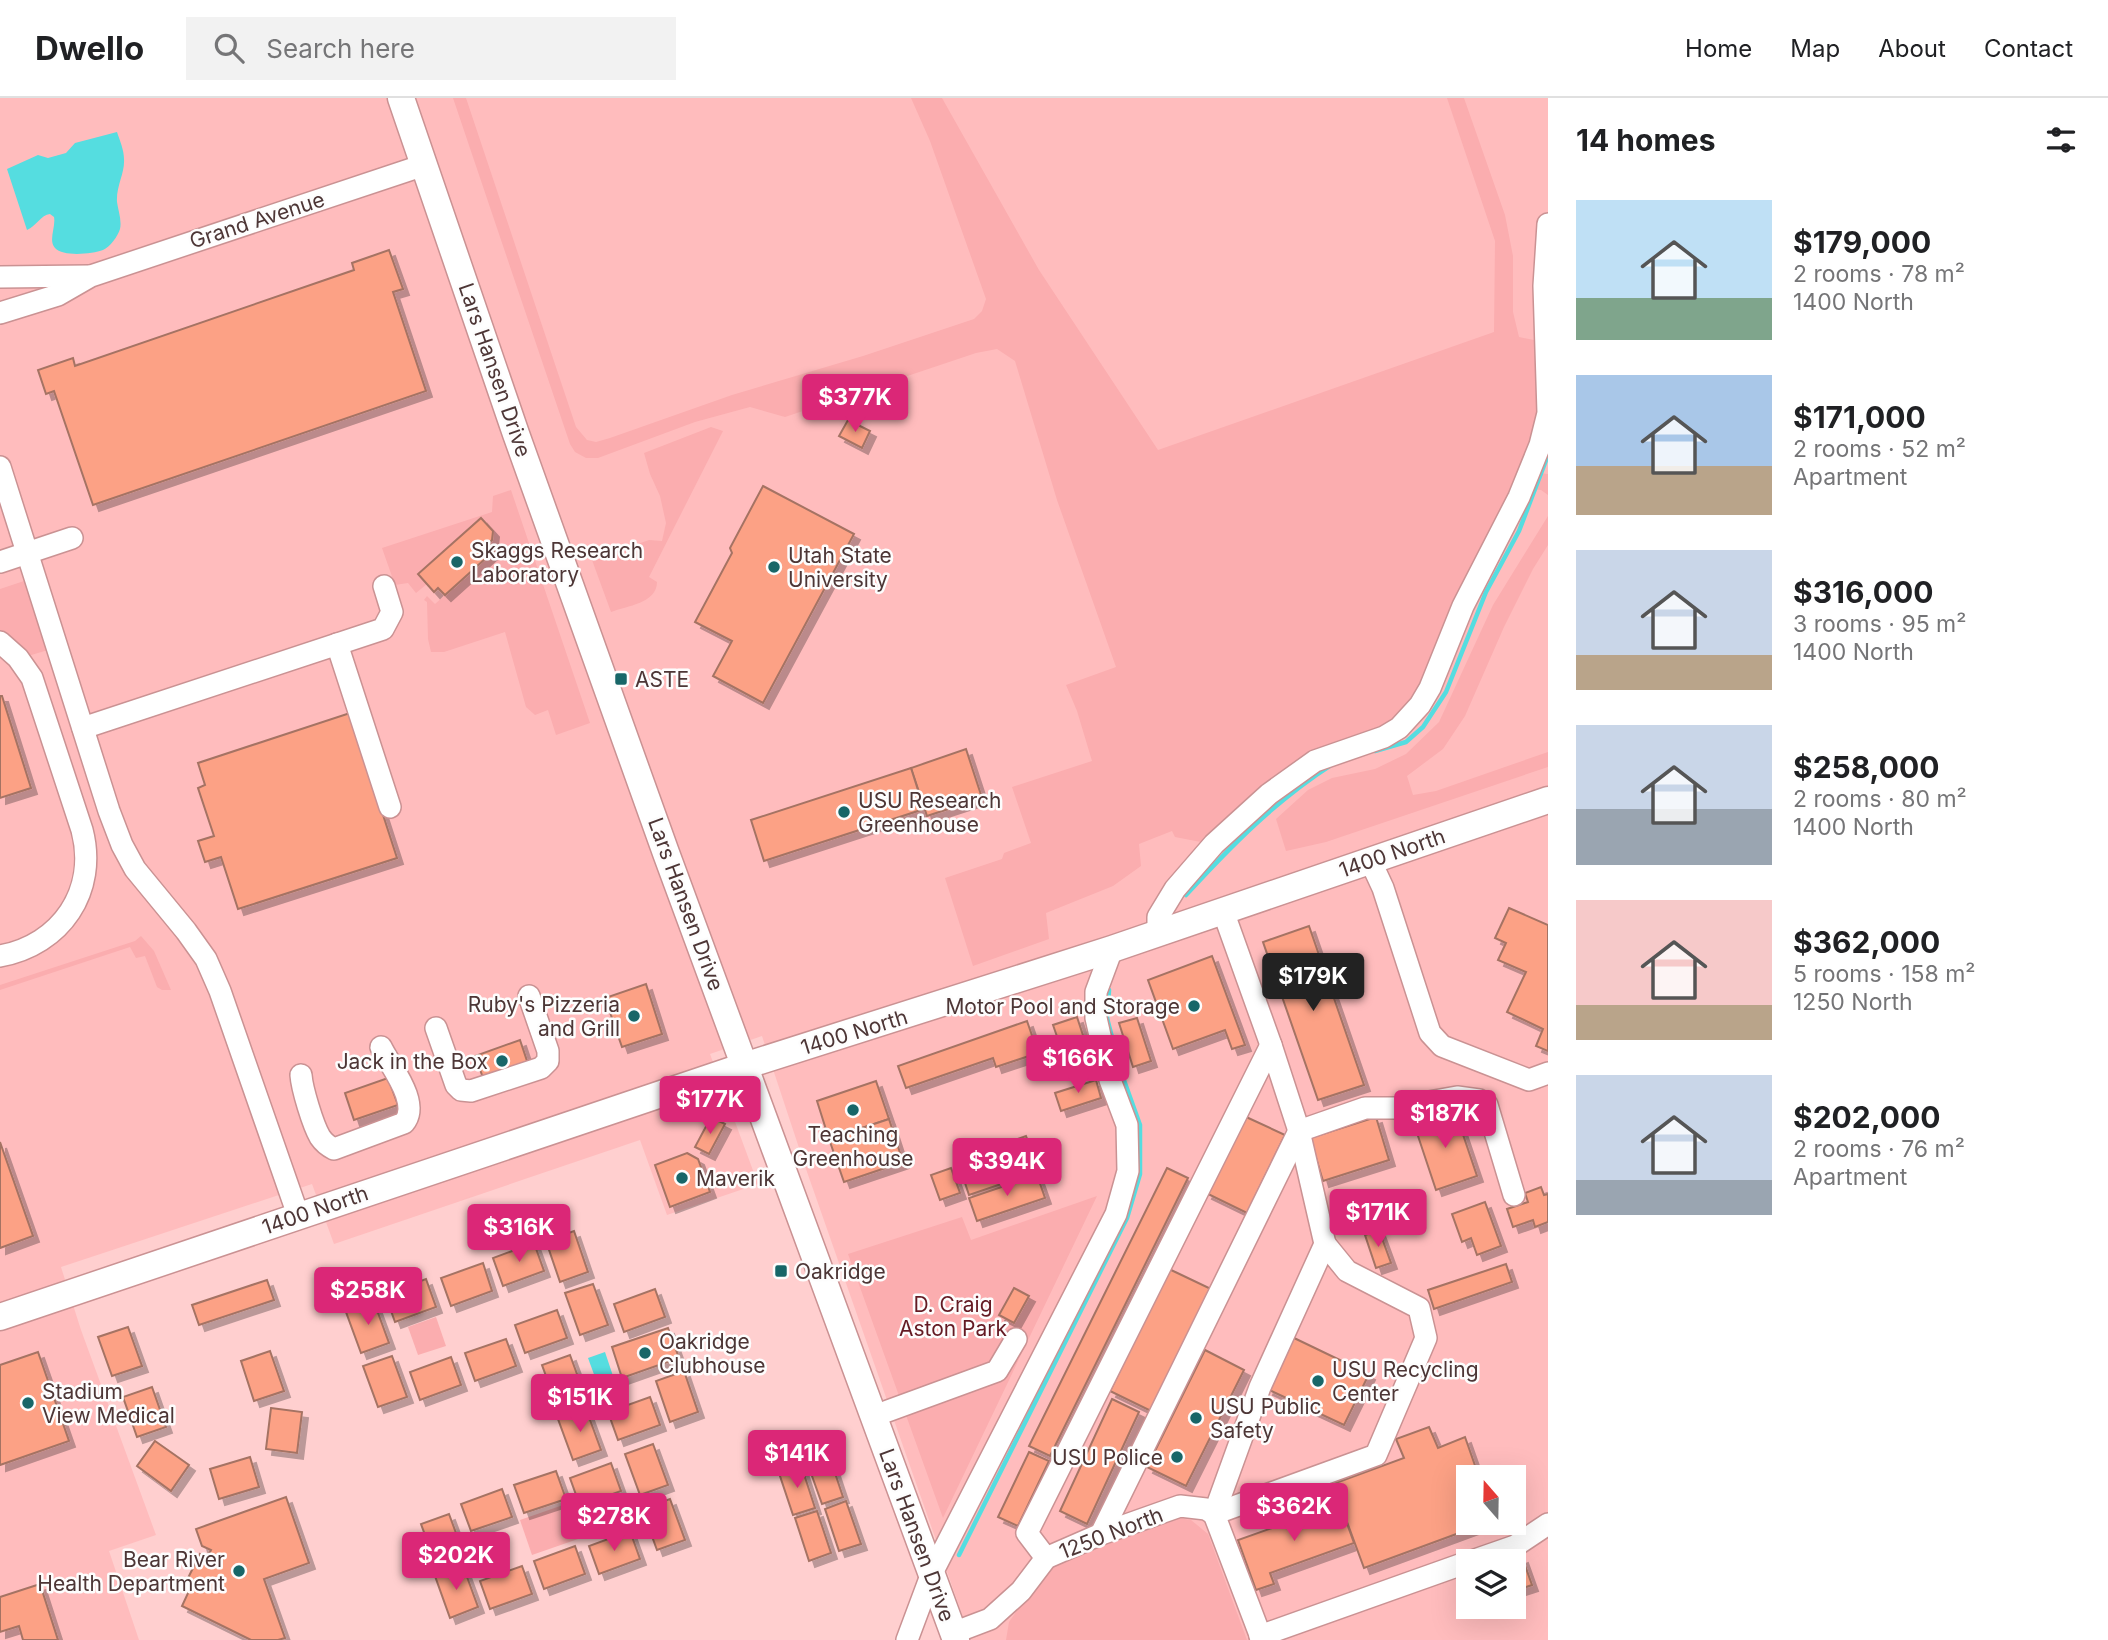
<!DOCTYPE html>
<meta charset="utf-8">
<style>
:root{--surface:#fff;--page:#f2f2f2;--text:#202124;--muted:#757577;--line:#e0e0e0;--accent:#db2777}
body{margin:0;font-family:Inter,sans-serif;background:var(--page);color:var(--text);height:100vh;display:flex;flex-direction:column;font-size:26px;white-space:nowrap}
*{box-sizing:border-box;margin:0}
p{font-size:23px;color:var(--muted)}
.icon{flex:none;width:38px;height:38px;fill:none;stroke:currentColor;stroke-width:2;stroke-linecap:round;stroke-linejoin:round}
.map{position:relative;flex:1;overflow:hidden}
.sheet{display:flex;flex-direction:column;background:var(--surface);width:560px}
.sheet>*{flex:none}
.needle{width:46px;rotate:340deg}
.buttons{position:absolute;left:1456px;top:1367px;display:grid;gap:14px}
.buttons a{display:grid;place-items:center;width:70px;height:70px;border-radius:0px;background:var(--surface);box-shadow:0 7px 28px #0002;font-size:35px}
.price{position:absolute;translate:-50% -60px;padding:0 16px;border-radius:7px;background:var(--accent);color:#fff;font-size:23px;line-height:46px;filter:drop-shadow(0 2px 4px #0008)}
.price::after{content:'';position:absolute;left:50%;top:42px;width:21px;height:16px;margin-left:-10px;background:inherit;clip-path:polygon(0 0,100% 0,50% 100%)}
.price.current{background:#222;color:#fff}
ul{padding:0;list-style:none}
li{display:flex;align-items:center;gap:21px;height:175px;padding:0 28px}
li span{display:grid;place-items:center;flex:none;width:196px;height:140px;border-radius:0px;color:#555}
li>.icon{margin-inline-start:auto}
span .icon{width:84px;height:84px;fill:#fffc;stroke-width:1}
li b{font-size:30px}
h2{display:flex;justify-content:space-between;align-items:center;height:84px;padding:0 28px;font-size:30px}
header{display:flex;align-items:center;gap:42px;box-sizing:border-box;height:98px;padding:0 35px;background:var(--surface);border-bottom:2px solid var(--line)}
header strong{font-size:33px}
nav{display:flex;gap:38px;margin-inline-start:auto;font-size:24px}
.search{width:490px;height:63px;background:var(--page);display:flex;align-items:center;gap:18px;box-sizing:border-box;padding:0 24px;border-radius:0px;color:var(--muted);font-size:26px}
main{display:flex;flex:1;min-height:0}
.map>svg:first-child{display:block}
.built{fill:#ffbcbd;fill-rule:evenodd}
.green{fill:#fbadaf}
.water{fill:#55dde0}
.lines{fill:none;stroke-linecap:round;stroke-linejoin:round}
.stream{stroke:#55dde0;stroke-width:4.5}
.building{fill:#fca185;stroke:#a57364;stroke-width:2;filter:url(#shadow)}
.minor-casing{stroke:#ca9293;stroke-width:24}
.major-casing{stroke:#ca9293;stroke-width:29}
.minor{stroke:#fff;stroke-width:21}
.major{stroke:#fff;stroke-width:26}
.poi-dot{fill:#186668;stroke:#fdfdfd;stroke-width:2.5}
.labels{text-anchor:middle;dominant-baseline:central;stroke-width:5;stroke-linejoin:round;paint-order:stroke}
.street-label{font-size:21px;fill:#4d3636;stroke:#fdfdfd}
.poi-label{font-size:21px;fill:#4d3636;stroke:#fdfdfd;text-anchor:start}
.park-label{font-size:21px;fill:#641a23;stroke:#fdfdfd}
</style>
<header>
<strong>Dwello</strong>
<div class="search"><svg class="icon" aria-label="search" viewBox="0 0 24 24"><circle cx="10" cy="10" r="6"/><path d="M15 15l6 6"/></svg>Search here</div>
<nav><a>Home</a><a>Map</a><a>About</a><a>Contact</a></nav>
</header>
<main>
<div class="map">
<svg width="1548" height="1542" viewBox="0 0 1548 1542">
<defs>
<filter id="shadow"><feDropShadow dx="6" dy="6" stdDeviation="0" flood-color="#0004"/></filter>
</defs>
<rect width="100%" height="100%" fill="#ffcfcf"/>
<!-- built -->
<path class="built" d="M0 0H1548V1542H971L806 1071 762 938 710 956 758 1086 667 1117 640 1042 334 1146 312 1086 61 1169 81 1232 156 1437 109 1453 139 1542H0ZM1468 1379H1514V1424H1468ZM1468 1463H1514V1508H1468Z"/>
<!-- green -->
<g class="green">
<path d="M453 0H466L576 329 587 342 596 344 610 340 732 297 863 258 974 221 982 213 986 201 930 43 911 0H942L1039 172 1158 352 1494 234 1495 143 1447 0H1464L1505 117 1513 158V214L1519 239 1539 243 1538 375 1548 376V397L1541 392 1530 391 1432 577 1402 621 1344 647 1206 745 1175 739 1172 733 1139 746 1141 768 1113 788 1046 815 1049 841 973 868 945 780 1002 761 1004 755 1031 745 1012 689 1092 663 1077 613 1066 587 1116 569 1057 402 1015 263 997 251 976 255 785 319 750 309 695 324 598 360H586L575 354 570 346Z"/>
<path d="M711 329 723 333 649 479 657 484C657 505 627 508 611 514L592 462 649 442 662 443 666 425 660 398 650 376 644 355Z"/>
<path d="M511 392 590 625 556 637 548 612 535 617 526 609 505 534 444 554H431L428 541 427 504 424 502 427 498 435 506 495 452 489 445 492 442 493 433 418 476 427 486 416 495 408 485 395 487 382 450 492 414 493 398Z"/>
<path d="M1548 418V447L1533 471 1504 529 1465 618 1443 651 1407 678 1413 697 1436 693 1548 654V669L1326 744 1286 753 1276 721 1308 692 1332 680 1375 671 1406 656 1439 624 1493 507Z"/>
<path d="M24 483 48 552 28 558 0 532V491Z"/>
<path d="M141 838 154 853 171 892H162L157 889 145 858 136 860 130 849 0 892V887L135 843Z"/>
<path d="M1097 1098 943 1420 848 1156 962 1119 971 1142Z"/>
<path d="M436 1219 446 1248 418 1257 408 1229Z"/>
<path d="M566 1406 578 1441 532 1457 520 1422Z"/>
<path d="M1172 1419 1191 1422 1208 1436 1247 1542H1006L1009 1524 1045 1472 1064 1459Z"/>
</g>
<!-- water -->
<g class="water">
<path d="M117 34C120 43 124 52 124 61 125 75 116 88 117 104 118 112 122 122 120 131 118 138 110 149 103 152 92 156 63 159 55 150 48 142 56 129 54 119L50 116C41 117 36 128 27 132L7 71 38 57 48 60 66 55 75 45Z"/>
<path d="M605 1254 615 1284 599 1290 588 1260Z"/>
</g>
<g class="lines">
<!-- stream -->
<g class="stream">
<path d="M1375 653 1406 644 1423 629 1446 594 1486 494 1519 433 1548 357"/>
<path d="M1186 797C1230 749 1275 703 1331 667"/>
<path d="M959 1457 1127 1120 1140 1076V1027L1121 974 1107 920 1109 892"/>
</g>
</g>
<!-- building -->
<g class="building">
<path d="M389 152 403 191 393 194 426 293 93 407 54 293 46 296 38 272 73 260 75 268 354 172 352 165Z"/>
<path d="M848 322 870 333 862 350 839 338Z"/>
<path d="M763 388 854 436 763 605 713 578 732 543 695 524 732 455 730 450Z"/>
<path d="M481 420 493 433 492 442 489 445 495 452 445 497 438 490 434 494 418 476Z"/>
<path d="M0 598H2L31 690 0 700Z"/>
<path d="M350 615 397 760 238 811 221 759 205 764 198 743 214 738 198 690 205 687 198 665Z"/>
<path d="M966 651 982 700 927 718 911 670Z"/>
<path d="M911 670 924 711 764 763 751 722Z"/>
<path d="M1509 810 1548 827V953L1536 948 1543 931 1507 914 1526 874 1498 862 1506 845 1495 840Z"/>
<path d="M1309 828 1364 987 1318 1002 1263 844Z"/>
<path d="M1212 858 1245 947 1232 951 1225 932 1173 951 1148 882Z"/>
<path d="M646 886 662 936 622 949 605 900Z"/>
<path d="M1077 919 1092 965 1069 973 1053 927Z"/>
<path d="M1137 920 1151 963 1133 969 1119 925Z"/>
<path d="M1027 923 1038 955 996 969 993 960 906 990 898 968Z"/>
<path d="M520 942 529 969 485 985 475 958Z"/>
<path d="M388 980 398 1007 354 1022 345 995Z"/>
<path d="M1096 982 1101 1000 1061 1013 1055 995Z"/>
<path d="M876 983 889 1021 829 1041 817 1003Z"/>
<path d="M1455 1013 1477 1078 1436 1092 1414 1026Z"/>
<path d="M1244 1018 1285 1037 1247 1115 1206 1095Z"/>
<path d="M711 1019 725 1026 709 1056 695 1049Z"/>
<path d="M1376 1019 1389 1062 1323 1083 1310 1040Z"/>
<path d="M889 1021 903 1064 844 1084 829 1041Z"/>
<path d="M1026 1038 1031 1051 963 1075 958 1062Z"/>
<path d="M0 1044 33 1138 0 1150Z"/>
<path d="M687 1055 698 1061 710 1094 670 1109 655 1067Z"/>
<path d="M1032 1059 1037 1074 969 1097 964 1082Z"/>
<path d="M951 1070 960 1095 940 1102 931 1077Z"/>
<path d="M1167 1070 1188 1080 1050 1358 1029 1348Z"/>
<path d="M1037 1077 1045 1100 977 1123 969 1100Z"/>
<path d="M1541 1089 1544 1097 1548 1096V1124L1535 1129 1533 1122 1513 1129 1507 1111 1528 1104 1525 1095Z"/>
<path d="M1485 1104 1501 1148 1477 1157 1471 1140 1462 1144 1452 1116Z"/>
<path d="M1379 1132 1391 1165 1376 1170 1365 1137Z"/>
<path d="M574 1133 588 1174 560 1184 546 1143Z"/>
<path d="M534 1145 544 1173 503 1188 493 1160Z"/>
<path d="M483 1165 492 1193 451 1208 441 1180Z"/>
<path d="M1506 1166 1512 1184 1434 1211 1428 1192Z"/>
<path d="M1169 1171 1211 1191 1151 1313 1110 1293Z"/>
<path d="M426 1181 436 1209 395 1224 385 1196Z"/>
<path d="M267 1182 274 1202 199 1227 192 1207Z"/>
<path d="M593 1186 608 1227 580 1237 565 1195Z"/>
<path d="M1014 1190 1029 1198 1014 1225 999 1217Z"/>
<path d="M655 1191 665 1219 624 1234 614 1206Z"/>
<path d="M374 1204 389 1245 361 1255 346 1214Z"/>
<path d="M557 1212 567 1240 525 1255 515 1227Z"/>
<path d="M128 1229 142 1268 112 1278 98 1239Z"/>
<path d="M668 1230 679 1260 622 1280 612 1249Z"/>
<path d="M1292 1239 1369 1276 1344 1327 1267 1291Z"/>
<path d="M506 1241 516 1268 475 1283 465 1255Z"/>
<path d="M1205 1252 1244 1272 1186 1388 1147 1369Z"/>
<path d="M270 1253 284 1293 254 1303 241 1263Z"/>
<path d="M38 1254 69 1343 0 1367V1267Z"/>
<path d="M570 1257 585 1298 557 1308 542 1267Z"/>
<path d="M392 1258 407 1299 378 1309 363 1268Z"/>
<path d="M451 1259 461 1287 420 1302 410 1274Z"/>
<path d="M684 1273 698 1314 670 1324 656 1283Z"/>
<path d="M152 1289 166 1329 137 1339 123 1299Z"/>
<path d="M650 1299 660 1327 618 1342 608 1314Z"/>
<path d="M1112 1301 1139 1314 1087 1426 1060 1413Z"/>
<path d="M271 1310 302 1314 297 1355 266 1351Z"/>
<path d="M586 1311 601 1352 573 1362 558 1321Z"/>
<path d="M1429 1329 1438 1350 1465 1339 1479 1379H1468V1424H1489L1364 1470 1333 1386 1404 1360 1396 1341Z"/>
<path d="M155 1343 189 1367 171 1393 137 1368Z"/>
<path d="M653 1346 668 1387 640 1397 625 1356Z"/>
<path d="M1029 1354 1049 1363 1018 1428 998 1419Z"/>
<path d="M829 1357 843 1399 822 1406 807 1364Z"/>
<path d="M250 1359 259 1389 219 1401 210 1371Z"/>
<path d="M611 1365 621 1393 580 1408 570 1380Z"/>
<path d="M801 1367 815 1410 793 1417 779 1375Z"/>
<path d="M556 1373 566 1401 524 1415 514 1387Z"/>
<path d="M502 1391 512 1419 471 1433 461 1406Z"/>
<path d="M286 1399 309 1465 264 1481 285 1540 278 1542H251L182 1508 189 1493 183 1490 200 1456 207 1460 211 1452 202 1448 196 1431Z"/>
<path d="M670 1401 685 1442 657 1452 642 1411Z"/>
<path d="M846 1403 861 1446 839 1453 825 1411Z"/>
<path d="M1340 1406 1354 1445 1270 1475 1274 1486 1256 1492 1238 1442Z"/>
<path d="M817 1413 831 1455 809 1463 795 1420Z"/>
<path d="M449 1416 464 1457 436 1467 421 1426Z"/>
<path d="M630 1433 640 1461 599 1476 589 1448Z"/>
<path d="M575 1448 585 1476 544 1491 534 1463Z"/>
<path d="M1522 1459 1532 1487 1514 1493V1463H1512Z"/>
<path d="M463 1468 478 1509 450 1520 435 1478Z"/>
<path d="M522 1468 532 1496 490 1511 480 1483Z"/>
<path d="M40 1486 58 1542H23L19 1528 0 1534V1499Z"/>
</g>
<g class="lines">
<defs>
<g id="minor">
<path d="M0 179 89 178"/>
<path d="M0 215 58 197 91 178 424 67"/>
<path d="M0 369 109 713 122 747 135 771 186 833 206 861 220 893 298 1117"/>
<path d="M0 464 72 440"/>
<path d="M0 544 18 560 32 580 82 732C98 793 61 847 0 858"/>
<path d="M337 546 390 709"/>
<path d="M83 630 383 531 392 514 384 488"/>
<path d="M1370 762 1383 790 1430 935 1442 948 1529 982 1548 975"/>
<path d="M1223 813 1271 947 1299 1033 1325 1146 1260 1289 1214 1416 1262 1542"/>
<path d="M1158 835V819L1175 791 1214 746 1269 696 1315 663 1384 639 1399 630 1420 607 1430 590 1463 508 1519 399 1540 347 1548 315 1544 188 1548 126"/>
<path d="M436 930 456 987 461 992 471 993 541 970 548 963V953L529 898"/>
<path d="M301 977C302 991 313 1027 320 1039 324 1045 328 1048 334 1051L404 1025C421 1005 390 968 381 949"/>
<path d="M874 1318 997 1273 1016 1241"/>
<path d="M1214 1416 1376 1357 1426 1240 1419 1210 1347 1173 1325 1146"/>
<path d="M1101 1436 1299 1033 1365 1010H1395L1457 999 1479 1002 1487 1007 1514 1097"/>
<path d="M1046 1460 1027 1435 1271 947"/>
<path d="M1472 1463 1515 1448 1548 1426"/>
<path d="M953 1535 990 1521 1021 1493 1046 1460 1101 1436 1180 1408 1206 1411 1214 1416"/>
<path d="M1260 1538 1468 1464"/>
<path d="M907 1542 932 1475 1116 1116 1128 1073 1127 1027 1110 982 1096 920V894L1112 851"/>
</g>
<g id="major">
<path d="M401 0 516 336 666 755 956 1542"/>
<path d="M0 1219 744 968 1112 851 1548 702"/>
</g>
</defs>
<!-- minor casing -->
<use href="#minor" class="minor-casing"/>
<!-- major casing -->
<use href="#major" class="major-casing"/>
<!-- minor -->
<use href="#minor" class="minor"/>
<!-- major -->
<use href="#major" class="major"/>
</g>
<!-- markers -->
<g class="poi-dot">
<circle cx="457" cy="464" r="7"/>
<circle cx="774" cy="469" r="7"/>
<rect x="614" y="574" width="14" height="14" rx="3.5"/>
<circle cx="844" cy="714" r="7"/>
<circle cx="1194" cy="908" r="7"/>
<circle cx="634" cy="918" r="7"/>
<circle cx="502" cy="963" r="7"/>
<circle cx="853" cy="1012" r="7"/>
<circle cx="682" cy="1080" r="7"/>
<rect x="774" y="1166" width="14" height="14" rx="3.5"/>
<circle cx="645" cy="1255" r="7"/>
<circle cx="1318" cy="1283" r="7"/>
<circle cx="28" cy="1305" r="7"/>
<circle cx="1196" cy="1320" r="7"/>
<circle cx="1177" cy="1359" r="7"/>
<circle cx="239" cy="1473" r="7"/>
</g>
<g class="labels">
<!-- street labels -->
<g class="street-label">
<text transform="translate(257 122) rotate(-18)">Grand Avenue</text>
<text transform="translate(495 272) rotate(71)">Lars Hansen Drive</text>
<text transform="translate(1392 755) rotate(-19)">1400 North</text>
<text transform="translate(686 806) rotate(70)">Lars Hansen Drive</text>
<text transform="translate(854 934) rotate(-17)">1400 North</text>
<text transform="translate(315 1112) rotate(-19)">1400 North</text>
<text transform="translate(1111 1435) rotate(-21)">1250 North</text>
<text transform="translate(917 1437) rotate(70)">Lars Hansen Drive</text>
</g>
<!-- poi labels -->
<g class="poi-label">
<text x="471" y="452">Skaggs Research<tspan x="471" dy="24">Laboratory</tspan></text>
<text x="788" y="457">Utah State<tspan x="788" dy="24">University</tspan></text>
<text x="635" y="581">ASTE</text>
<text x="858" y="702">USU Research<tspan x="858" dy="24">Greenhouse</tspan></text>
<text x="620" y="906" text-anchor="end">Ruby's Pizzeria<tspan x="620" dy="24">and Grill</tspan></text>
<text x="1180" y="908" text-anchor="end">Motor Pool and Storage</text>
<text x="488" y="963" text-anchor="end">Jack in the Box</text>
<text x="853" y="1036" text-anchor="middle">Teaching<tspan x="853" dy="24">Greenhouse</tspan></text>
<text x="696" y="1080">Maverik</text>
<text x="795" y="1173">Oakridge</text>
<text x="659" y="1243">Oakridge<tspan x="659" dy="24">Clubhouse</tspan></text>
<text x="1332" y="1271">USU Recycling<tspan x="1332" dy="24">Center</tspan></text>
<text x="42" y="1293">Stadium<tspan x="42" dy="24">View Medical</tspan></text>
<text x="1210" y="1308">USU Public<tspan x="1210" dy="24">Safety</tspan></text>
<text x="1163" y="1359" text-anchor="end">USU Police</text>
<text x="225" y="1461" text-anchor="end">Bear River<tspan x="225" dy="24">Health Department</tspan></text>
</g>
<!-- park labels -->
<g class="park-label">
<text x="953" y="1206">D. Craig<tspan x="953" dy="24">Aston Park</tspan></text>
</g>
</g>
</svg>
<div class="buttons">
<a><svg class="needle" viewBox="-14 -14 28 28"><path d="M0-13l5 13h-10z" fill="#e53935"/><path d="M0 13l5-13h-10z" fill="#757577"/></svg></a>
<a><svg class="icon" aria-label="layers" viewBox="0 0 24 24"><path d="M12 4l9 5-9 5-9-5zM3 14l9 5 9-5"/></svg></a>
</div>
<b class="price" style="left:855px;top:336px">$377K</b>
<b class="price current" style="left:1313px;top:915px">$179K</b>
<b class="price" style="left:1078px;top:997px">$166K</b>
<b class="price" style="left:710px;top:1038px">$177K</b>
<b class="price" style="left:1445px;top:1052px">$187K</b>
<b class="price" style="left:1007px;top:1100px">$394K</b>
<b class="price" style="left:1378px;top:1151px">$171K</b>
<b class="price" style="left:519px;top:1166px">$316K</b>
<b class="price" style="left:368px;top:1229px">$258K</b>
<b class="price" style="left:580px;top:1336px">$151K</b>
<b class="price" style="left:797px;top:1392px">$141K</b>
<b class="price" style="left:1294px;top:1445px">$362K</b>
<b class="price" style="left:614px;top:1455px">$278K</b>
<b class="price" style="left:456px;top:1494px">$202K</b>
</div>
<section class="sheet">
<h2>14 homes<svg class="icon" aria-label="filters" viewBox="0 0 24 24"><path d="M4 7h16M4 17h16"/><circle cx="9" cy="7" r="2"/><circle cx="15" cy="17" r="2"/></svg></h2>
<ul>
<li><span style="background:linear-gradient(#bfe0f5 70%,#7fa58c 0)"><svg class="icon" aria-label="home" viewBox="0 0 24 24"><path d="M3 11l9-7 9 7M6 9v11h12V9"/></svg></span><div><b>$179,000</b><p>2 rooms · 78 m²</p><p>1400 North</p></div></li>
<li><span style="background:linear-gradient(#a9c7e8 65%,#b9a48a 0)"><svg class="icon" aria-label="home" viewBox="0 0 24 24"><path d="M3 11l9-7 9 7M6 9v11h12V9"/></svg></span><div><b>$171,000</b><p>2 rooms · 52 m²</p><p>Apartment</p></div></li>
<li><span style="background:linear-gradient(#c9d6e8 75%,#b9a48a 0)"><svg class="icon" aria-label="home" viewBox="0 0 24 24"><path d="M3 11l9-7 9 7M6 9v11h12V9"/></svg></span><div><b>$316,000</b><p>3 rooms · 95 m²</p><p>1400 North</p></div></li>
<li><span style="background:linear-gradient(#c9d6e8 60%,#9aa5b1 0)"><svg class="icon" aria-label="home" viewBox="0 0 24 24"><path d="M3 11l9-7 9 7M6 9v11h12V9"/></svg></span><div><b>$258,000</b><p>2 rooms · 80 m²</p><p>1400 North</p></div></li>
<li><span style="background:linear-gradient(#f6c9c9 75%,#b9a48a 0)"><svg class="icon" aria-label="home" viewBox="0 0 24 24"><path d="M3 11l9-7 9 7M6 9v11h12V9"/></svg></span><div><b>$362,000</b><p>5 rooms · 158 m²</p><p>1250 North</p></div></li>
<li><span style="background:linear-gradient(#c9d6e8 75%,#9aa5b1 0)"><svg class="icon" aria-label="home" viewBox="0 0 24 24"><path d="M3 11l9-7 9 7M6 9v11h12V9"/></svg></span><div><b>$202,000</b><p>2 rooms · 76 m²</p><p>Apartment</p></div></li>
</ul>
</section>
</main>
